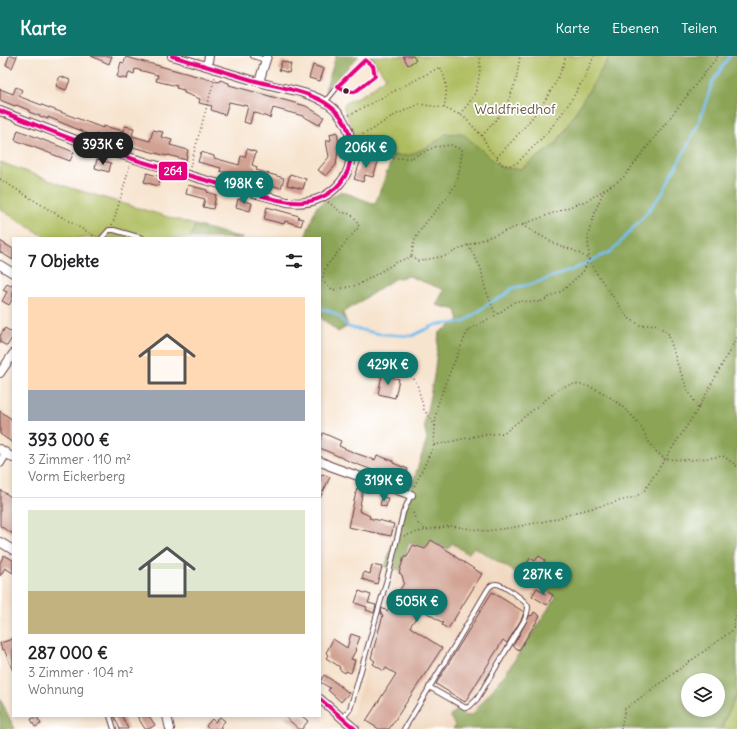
<!DOCTYPE html>
<html lang="de">
<meta charset="utf-8">
<style>
:root{--surface:#fff;--page:#f6f6f6;--text:#202124;--muted:#757577;--line:#e0e0e0;--accent:#0f766e}
body{margin:0;font-family:Delius,sans-serif;background:var(--page);color:var(--text);height:100vh;display:flex;flex-direction:column;font-size:15px;white-space:nowrap}
*{box-sizing:border-box;margin:0}
p{font-size:13px;color:var(--muted)}
.icon{flex:none;width:22px;height:22px;fill:none;stroke:currentColor;stroke-width:2;stroke-linecap:round;stroke-linejoin:round}
.map{position:relative;flex:1;overflow:hidden}
.details{position:absolute;left:12px;top:181px;width:309px;height:480px;display:flex;flex-direction:column;background:var(--surface);border-radius:0px;box-shadow:0 2px 6px #0003}
.details>*{flex:none}
.tools{position:absolute;left:681px;top:617px;display:grid;gap:8px}
.tools a{display:grid;place-items:center;width:44px;height:44px;border-radius:50%;background:var(--surface);box-shadow:0 2px 6px #0003;font-size:20px}
.price{position:absolute;translate:-50% -34px;padding:0 9px;border-radius:14px;background:var(--accent);color:#fff;font-size:13px;line-height:26px;filter:drop-shadow(0 1px 2px #0008)}
.price::after{content:'';position:absolute;left:50%;top:24px;width:12px;height:9px;margin-left:-6px;background:inherit;clip-path:polygon(0 0,100% 0,50% 100%)}
.price.current{background:#222;color:#fff}
ul{padding:0;list-style:none}
li{display:grid;align-content:center;gap:8px;height:212px;padding:0 16px}
li+li{border-top:1px solid var(--line)}
li span{display:grid;place-items:center;height:124px;border-radius:0px;color:#555}
li>.icon{margin-inline-start:auto}
span .icon{width:72px;height:72px;fill:#fffc;stroke-width:1}
li b{font-size:17px}
h2{display:flex;justify-content:space-between;align-items:center;height:48px;padding:0 16px;font-size:17px}
header{display:flex;align-items:center;gap:24px;box-sizing:border-box;height:56px;padding:0 20px;background:var(--accent);color:#fff}
header strong{font-size:19px}
nav{display:flex;gap:22px;margin-inline-start:auto;font-size:14px}
.map>svg:first-child{display:block}
.built{fill:#f0d6bc}
.green{fill:#afbd60;stroke:#7c6e46}
.forest{fill:#8ba456;stroke:#6a6240;fill-rule:evenodd}
.lines{fill:none;stroke-linecap:round;stroke-linejoin:round}
.stream{stroke:#77bfef;stroke-width:2.5}
.building{fill:#d1a192}
.lane-casing{stroke:#643d44;stroke-width:6}
.street-casing{stroke:#643d44;stroke-width:10}
.path{stroke:#643d44;stroke-width:1.5;stroke-dasharray:1 3;stroke-linecap:butt}
.lane{stroke:#fff;stroke-width:4}
.street{stroke:#fff;stroke-width:8}
.bus-1-casing{stroke:#fff;stroke-width:7}
.bus-1{stroke:#e5007d;stroke-width:4}
.bus-dot{fill:#4a1f2b;stroke:#fff;stroke-width:1.5}
.labels{text-anchor:middle;dominant-baseline:central;stroke-width:3.5;stroke-linejoin:round;paint-order:stroke}
.park-label{font-size:14px;fill:#6d563e;stroke:#fff}
.line-badge{stroke:#fff;stroke-width:1.5}
.badge-label{font-size:11px;text-anchor:middle;font-weight:bold;fill:#fff}
</style>
<header>
<strong>Karte</strong>
<nav><a>Karte</a><a>Ebenen</a><a>Teilen</a></nav>
</header>
<div class="map">
<svg width="737" height="673" viewBox="0 0 737 673">
<rect width="100%" height="100%" fill="#fff"/>
<filter id="ink" filterUnits="userSpaceOnUse"><feTurbulence type="fractalNoise" baseFrequency=".025" numOctaves="2"/><feDisplacementMap in="SourceGraphic" scale="8" xChannelSelector="R" yChannelSelector="G"/><feConvolveMatrix kernelMatrix="1 2 1 2 8 2 1 2 1" color-interpolation-filters="sRGB"/></filter>
<filter id="wash" filterUnits="userSpaceOnUse"><feTurbulence type="fractalNoise" baseFrequency=".012" numOctaves="4" result="noise"/><feDisplacementMap in="SourceGraphic" scale="16" xChannelSelector="R" yChannelSelector="G"/><feGaussianBlur stdDeviation="0.9" result="paint"/><feColorMatrix in="noise" values="0 0 0 0 0 0 0 0 0 0 0 0 0 0 0 0 0 1.4 0 .05"/><feComposite in="paint" operator="in"/></filter>
<g filter="url(#wash)">
<rect width="100%" height="100%" fill="#f7e4cf"/>
<!-- built -->
<path class="built" d="M431 484 474 491 556 541 506 617 472 659 465 660 453 673H360L347 662 353 656 394 520 400 514 409 487 427 491Z"/>
<!-- green -->
<g class="green">
<path d="M370 0H610L556 88 521 113 502 112 462 77 446 78 433 88 410 100 386 99 359 89 344 52V48L367 36 386 21Z"/>
<path d="M0 106 68 131 195 169 190 182H47L0 153Z"/>
<path d="M737 638V673H723V668Z"/>
</g>
<!-- forest -->
<g class="forest">
<path d="M336 0H359L325 35Z"/>
<path d="M610 0H737V638L723 668V673H453L455 670 450 660 457 654 465 660 472 659 506 617 556 541 474 491 468 498 452 487 448 493 431 484 427 491 409 487 400 514 385 511 427 383 424 369 434 320 439 277 459 264 456 254 436 249 444 234 409 220 394 223 343 257 348 270 338 276 320 261V182H305L316 151 341 135 375 148 390 108 392 100 410 99 433 88 446 78 462 77 502 112 521 113 556 88ZM688 624H718V654H688Z"/>
<path d="M195 169 242 182H190Z"/>
<path d="M0 643 15 673H0Z"/>
</g>
<g class="lines">
<!-- stream -->
<path class="stream" d="M320 252 332 256 340 261 348 271 380 278 412 280 435 269 464 266 491 246 505 239 512 232 532 228 572 214 612 195 644 160 663 136 698 69 713 25 730 0"/>
</g>
<g id="blocks">
<!-- building -->
<g class="building">
<path d="M9 0H17L12 12 6 9Z"/>
<path d="M91 0H112L109 8Z"/>
<path d="M403 0H413L416 4 408 9Z"/>
<path d="M126 1 219 26 220 24 229 27V29L306 50 324 61 319 69 303 60 273 52 270 62 253 56 250 68 244 66 248 50 229 46 225 59 211 54 212 50 199 47 200 43 184 37V34L176 32 177 30 156 25 158 19 135 13 134 18 129 16 127 23 117 21 121 6 124 7Z"/>
<path d="M282 5 291 8 289 17 279 14Z"/>
<path d="M313 9 324 13 320 25 309 22Z"/>
<path d="M60 20 70 24 66 34 56 30Z"/>
<path d="M16 31 22 34 19 40 23 42 103 72V70L124 75 125 70 134 72 132 80 150 85 153 74 163 76 161 81 172 84 170 89 188 94 186 104 168 99 167 100 129 90V88L96 78V80L91 79 48 61V63L29 56V54L16 49 15 50 0 44V33L13 38Z"/>
<path d="M18 74 74 96 70 105 15 84Z"/>
<path d="M337 76 339 88 336 109 326 120 318 114 329 101 326 85 331 84 330 78Z"/>
<path d="M247 93 256 96 252 109 257 111 256 114 284 122 281 132 220 115 221 112 198 106 201 96 214 100V102L239 109 241 100 245 101Z"/>
<path d="M363 102 378 106 373 121 365 119 363 126 354 123 361 104Z"/>
<path d="M97 103 111 107 109 116 95 112Z"/>
<path d="M147 117 161 121 158 130 144 126Z"/>
<path d="M290 118 306 123 303 133 287 129Z"/>
<path d="M188 129 207 134V136L216 139 213 153 203 151 205 143 186 138Z"/>
<path d="M238 143 252 147 250 155 236 151Z"/>
<path d="M267 151 299 160 298 162 303 163 301 170 285 165 284 168 264 163Z"/>
<path d="M0 185 13 193V204L0 196Z"/>
<path d="M13 227V242L9 249 2 245 7 236 3 234 7 228 11 230Z"/>
<path d="M5 272 13 277V280L7 290 0 286V280Z"/>
<path d="M382 319 399 323 395 342 378 338Z"/>
<path d="M0 355 13 364V387L0 378Z"/>
<path d="M323 377 341 385 339 390 355 397 375 404 377 399 393 405V407L408 413 406 418 407 419 405 426 351 406 320 392V385Z"/>
<path d="M322 418 330 421 320 442V422Z"/>
<path d="M357 432 363 433 359 455 370 460 369 462 394 468 391 480 348 471Z"/>
<path d="M0 434 13 442V478L0 470Z"/>
<path d="M382 441 388 442 386 451 380 449Z"/>
<path d="M431 484 455 499 454 500 482 518 448 573 442 569 443 567 421 553 410 571 442 592 389 673H379L366 665 396 618 386 612 384 615 373 608 375 605 371 602 383 559 381 558 382 552 387 555 404 527 402 519 399 517 404 501H407L413 489 425 493Z"/>
<path d="M4 499 13 504V517L5 512 0 520V507Z"/>
<path d="M539 500 545 504 539 514 527 508 530 502 535 505Z"/>
<path d="M372 509 382 511 377 528 362 523 364 516 370 518Z"/>
<path d="M537 532 546 538 548 536 553 539 547 549 532 540Z"/>
<path d="M359 535 371 539 368 547 376 549 374 557 366 554 367 551 355 547Z"/>
<path d="M492 536 524 556 522 562 507 587 503 584 465 646 436 628Z"/>
<path d="M534 556 540 560 519 594 513 590 530 559 532 560Z"/>
<path d="M351 578 360 581 355 594H356L351 603 355 604 351 617 346 615 345 617 339 613 340 611 326 602 328 599 326 597 333 583 347 592Z"/>
<path d="M13 583V615L4 593 2 594 0 587Z"/>
<path d="M324 619 335 626 349 637 341 646 328 634 330 632 320 626Z"/>
<path d="M114 660H122L128 673H120Z"/>
<path d="M137 660H149L155 669 149 673H145Z"/>
<path d="M284 660H302L308 665 302 673H299Z"/>
<path d="M37 661 41 668 35 671 31 663Z"/>
<path d="M220 661 225 665 220 671 223 673H209L206 670 212 663 215 666Z"/>
</g>
</g>
</g>
<g filter="url(#ink)">
<use href="#blocks" fill-opacity="0" stroke="#643d44" stroke-width="1"/>
<g class="lines">
<defs>
<g id="lane">
<path d="M253 0 265 4"/>
<path d="M325 46 338 30 365 4C374 7 375 11 375 20L355 36 345 35 338 30"/>
<path d="M102 182 109 174H114L142 182"/>
<path d="M110 660 114 673"/>
<path d="M343 662 350 653 391 509 403 457 411 439"/>
<path d="M404 673C433 627 460 580 488 533 490 530 492 528 496 528 502 528 527 545 528 551 528 555 526 560 525 563L477 643 470 650 466 652 429 631"/>
</g>
<g id="street">
<path d="M207 10 209 0"/>
<path d="M259 26 267 0"/>
<path d="M0 55 89 89 201 123 287 146C309 149 327 143 341 126 348 118 351 106 351 95 352 77 344 59 328 48 309 35 282 33 259 26 230 18 201 8 172 0"/>
<path d="M0 209 13 217"/>
<path d="M0 317 13 298"/>
<path d="M0 393 13 402"/>
<path d="M320 405 330 410 411 439"/>
<path d="M0 407 6 397"/>
<path d="M0 486 13 494"/>
<path d="M320 643 355 673"/>
<path d="M167 660 170 673"/>
</g>
</defs>
<!-- lane casing -->
<use href="#lane" class="lane-casing"/>
<!-- street casing -->
<use href="#street" class="street-casing"/>
<!-- path -->
<g class="path">
<path d="M460 58C465 52 471 45 475 37 478 30 482 8 479 0"/>
<path d="M349 59 440 11C448 27 447 35 444 52L463 60 482 80 489 93 503 109C506 109 510 110 512 109 518 108 522 101 526 98 556 70 579 37 594 0"/>
<path d="M359 80 370 75 391 61 419 48 444 52"/>
<path d="M482 80 505 53 516 25 520 0"/>
<path d="M359 92 385 102H411L435 91 451 89 462 94C461 106 459 121 454 131 443 150 424 164 415 184 413 189 412 195 412 200L418 205 445 200 468 189 588 144 623 122 718 0"/>
<path d="M497 101C524 73 556 38 566 0"/>
<path d="M190 111 215 21"/>
<path d="M0 123 48 153 96 181"/>
<path d="M604 134 596 153 588 179 589 203 595 215 628 262 642 270 655 268 668 277 677 307 687 332 698 353"/>
<path d="M328 146 342 157C352 156 357 163 359 171L351 180 325 212 322 225 333 234 358 229 395 207 412 200"/>
<path d="M112 169 115 161 130 109"/>
<path d="M522 169 555 188 573 194 589 203"/>
<path d="M468 189 481 212 485 232 496 259"/>
<path d="M396 319 402 317H406L415 324 417 328 424 354 431 363 435 370 434 389 414 431"/>
<path d="M435 370 437 351 445 328 468 274 496 259 516 245 540 246 562 235 583 216 589 203"/>
<path d="M434 389 482 379 504 377 559 333C585 317 619 346 636 364 643 372 647 385 654 393 657 397 662 400 665 403L698 353 737 281"/>
<path d="M412 453 416 466 426 474"/>
<path d="M404 480 426 474 451 470 486 475 516 471 555 463 577 456 635 441 644 435 665 403 692 404 723 400 737 410"/>
<path d="M621 673 625 653 733 574 737 553"/>
</g>
<!-- lane -->
<use href="#lane" class="lane"/>
<!-- street -->
<use href="#street" class="street"/>
<defs>
<g id="bus-1">
<path d="M365 4 373 10 375 20 355 36 345 35 338 30Z"/>
<path d="M0 55C30 66 59 79 89 89 137 105 186 119 234 132 255 137 282 148 303 146 322 145 341 132 348 114 352 102 352 89 349 77 337 36 286 34 252 24 225 16 199 8 172 0"/>
<path d="M320 643 355 673"/>
</g>
</defs>
<!-- bus-1 casing -->
<use href="#bus-1" class="bus-1-casing"/>
<!-- bus-1 -->
<use href="#bus-1" class="bus-1"/>
</g>
</g>
<!-- markers -->
<circle class="bus-dot" cx="346" cy="35" r="3.5"/>
<g class="labels">
<!-- park labels -->
<g class="park-label">
<text x="515" y="53">Waldfriedhof</text>
</g>
</g>
<rect class="line-badge" x="158" y="105" width="30" height="20" rx="4" fill="#e5007d"/>
<g class="badge-label">
<text x="173" y="119">264</text>
</g>
</svg>
<div class="tools">
<a><svg class="icon" aria-label="layers" viewBox="0 0 24 24"><path d="M12 4l9 5-9 5-9-5zM3 14l9 5 9-5"/></svg></a>
</div>
<b class="price current" style="left:103px;top:110px">393K €</b>
<b class="price" style="left:366px;top:113px">206K €</b>
<b class="price" style="left:244px;top:149px">198K €</b>
<b class="price" style="left:388px;top:330px">429K €</b>
<b class="price" style="left:384px;top:446px">319K €</b>
<b class="price" style="left:543px;top:540px">287K €</b>
<b class="price" style="left:417px;top:567px">505K €</b>
<section class="details">
<h2>7 Objekte<svg class="icon" aria-label="filters" viewBox="0 0 24 24"><path d="M4 7h16M4 17h16"/><circle cx="9" cy="7" r="2"/><circle cx="15" cy="17" r="2"/></svg></h2>
<ul>
<li><span style="background:linear-gradient(#ffd9b3 75%,#9aa5b1 0)"><svg class="icon" aria-label="home" viewBox="0 0 24 24"><path d="M3 11l9-7 9 7M6 9v11h12V9"/></svg></span><div><b>393 000 €</b><p>3 Zimmer · 110 m²</p><p>Vorm Eickerberg</p></div></li>
<li><span style="background:linear-gradient(#dfe7d0 65%,#c2b280 0)"><svg class="icon" aria-label="home" viewBox="0 0 24 24"><path d="M3 11l9-7 9 7M6 9v11h12V9"/></svg></span><div><b>287 000 €</b><p>3 Zimmer · 104 m²</p><p>Wohnung</p></div></li>
</ul>
</section>
</div>
